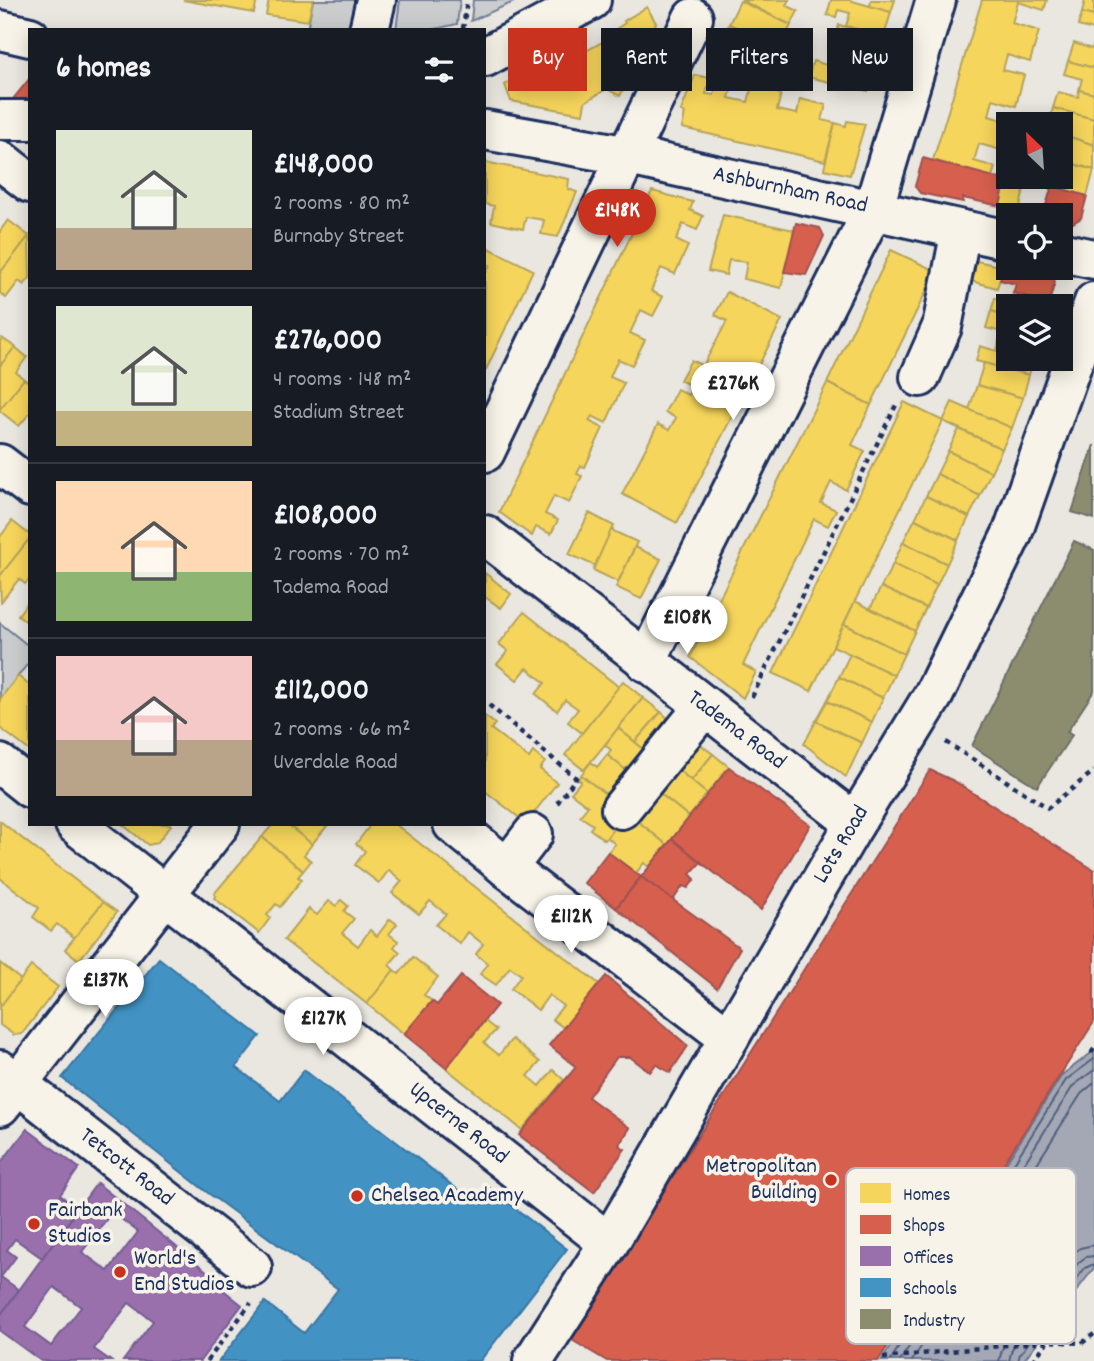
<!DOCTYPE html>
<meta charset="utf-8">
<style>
:root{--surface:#171b24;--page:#242831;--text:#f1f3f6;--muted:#9ea1a6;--line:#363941;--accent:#c8321e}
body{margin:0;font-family:Dekko,sans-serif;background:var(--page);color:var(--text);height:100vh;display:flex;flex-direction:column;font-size:26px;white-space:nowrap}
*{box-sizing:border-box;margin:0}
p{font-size:23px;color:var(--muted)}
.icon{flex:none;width:38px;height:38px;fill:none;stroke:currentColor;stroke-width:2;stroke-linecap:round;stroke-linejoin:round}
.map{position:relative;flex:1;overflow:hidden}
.details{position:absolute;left:28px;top:28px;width:458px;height:798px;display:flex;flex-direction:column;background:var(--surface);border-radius:0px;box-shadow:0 4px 18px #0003}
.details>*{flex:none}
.top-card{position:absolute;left:508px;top:28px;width:481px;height:63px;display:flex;gap:14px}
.needle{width:46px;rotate:335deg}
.buttons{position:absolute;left:996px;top:112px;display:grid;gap:14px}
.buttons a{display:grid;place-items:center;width:77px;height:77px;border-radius:0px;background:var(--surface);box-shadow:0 4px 18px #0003;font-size:35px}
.price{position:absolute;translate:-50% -60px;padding:0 16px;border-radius:24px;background:#fff;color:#222;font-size:23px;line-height:46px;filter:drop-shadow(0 2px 4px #0008)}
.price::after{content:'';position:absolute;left:50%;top:42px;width:21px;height:16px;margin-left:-10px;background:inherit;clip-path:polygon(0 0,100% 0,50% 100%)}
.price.current{background:var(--accent);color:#fff}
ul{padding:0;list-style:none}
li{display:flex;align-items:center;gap:21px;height:175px;padding:0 28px}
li+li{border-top:2px solid var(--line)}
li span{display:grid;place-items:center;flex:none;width:196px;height:140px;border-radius:0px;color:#555}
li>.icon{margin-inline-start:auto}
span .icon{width:84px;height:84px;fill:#fffc;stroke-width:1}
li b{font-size:30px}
h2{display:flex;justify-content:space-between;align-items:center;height:84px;padding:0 28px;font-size:30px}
.pill{padding:0 24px;border-radius:0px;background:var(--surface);box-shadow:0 4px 18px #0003;font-size:24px;line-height:63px}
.pill.current{background:var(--accent);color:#fff}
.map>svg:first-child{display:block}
.green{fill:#cbcccd;stroke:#737e96;stroke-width:2}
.water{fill:#a3a8b4;stroke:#6d7892;stroke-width:2}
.homes{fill:#f6d55c;stroke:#b4a35d;stroke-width:2}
.shops{fill:#d6604d;stroke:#9e5152;stroke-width:2}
.offices{fill:#9970ab;stroke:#735c94;stroke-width:2;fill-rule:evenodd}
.schools{fill:#4393c3;stroke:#3775a5;stroke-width:2}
.industry{fill:#8c8c6e;stroke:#6a7069;stroke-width:2}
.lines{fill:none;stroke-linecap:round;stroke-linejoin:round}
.shore{stroke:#515f80;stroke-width:2}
.minor-casing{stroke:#1b2f5e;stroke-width:44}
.highway-casing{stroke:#1b2f5e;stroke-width:44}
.path{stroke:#1b2f5e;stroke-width:4.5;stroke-dasharray:5 5;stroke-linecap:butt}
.minor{stroke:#f7f3e8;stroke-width:38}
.highway{stroke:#f7f3e8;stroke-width:38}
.poi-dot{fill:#c8321e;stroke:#f7f3e8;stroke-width:2.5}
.labels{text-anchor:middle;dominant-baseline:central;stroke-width:7;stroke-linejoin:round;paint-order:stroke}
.street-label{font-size:23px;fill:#1b2f5e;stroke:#f7f3e8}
.poi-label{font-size:23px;fill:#1b2f5e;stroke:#f7f3e8;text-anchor:start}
.key{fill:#f7f3e8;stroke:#b5b8bf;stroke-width:2}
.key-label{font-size:19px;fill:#1b2f5e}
</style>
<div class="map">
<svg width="1094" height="1361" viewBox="0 0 1094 1361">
<rect width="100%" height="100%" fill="#eae7e0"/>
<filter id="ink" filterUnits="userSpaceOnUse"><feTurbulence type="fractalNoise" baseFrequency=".0143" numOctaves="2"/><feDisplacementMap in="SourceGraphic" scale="14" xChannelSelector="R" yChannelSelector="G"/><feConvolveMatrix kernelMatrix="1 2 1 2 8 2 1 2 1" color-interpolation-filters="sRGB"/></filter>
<g filter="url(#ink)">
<!-- green -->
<g class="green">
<path d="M313 0H365L359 30H307Z"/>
<path d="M400 0H460L457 24 431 30H396Z"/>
<path d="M473 0H518L471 21Z"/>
<path d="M0 623 30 647V661L0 699Z"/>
</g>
<!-- water -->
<path class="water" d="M1094 1051V1268L1023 1361H881L1062 1075Z"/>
<!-- homes -->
<g class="homes">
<path d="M183 0H257L254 13Z"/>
<path d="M269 0H313L308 21 266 15Z"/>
<path d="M741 0H789L786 5 798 11 791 25Z"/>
<path d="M831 0H849L891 12 884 37 846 26 850 13 838 10 836 17 827 15Z"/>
<path d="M871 0H895L891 12 870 6Z"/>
<path d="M982 0H1047L1044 10 1018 2 1012 23 1039 31 1030 62 1007 55 1003 70 1024 75 1016 106 993 99 989 116 1009 122 1001 150 979 144 974 161 995 167 992 177 933 160Z"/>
<path d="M1085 0H1094V16L1082 13Z"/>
<path d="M740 1 791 25 784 40 772 34 768 42 729 24Z"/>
<path d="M647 7 656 23 620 96 607 89 585 102 583 114 511 101 505 85 532 70 533 74 547 66 550 71 618 33 616 29 625 23 624 21Z"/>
<path d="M1082 13 1094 16V30L1078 26Z"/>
<path d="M729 24 768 42 763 52 776 57 772 69 714 55Z"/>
<path d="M839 25 884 37 877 63 838 52 841 41 835 40Z"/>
<path d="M1074 43 1092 49 1094 43V68L1068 61Z"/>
<path d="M838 52 877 63 868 91 808 77 813 61 834 67Z"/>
<path d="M1068 61 1094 68V94L1079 90 1082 79 1064 74Z"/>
<path d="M695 75 710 78 706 94 714 95 718 79 733 83 729 98 748 102 752 87 781 94 777 110 797 114 800 99 826 105 822 120 835 123 825 161 682 128 685 113 681 111Z"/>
<path d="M1079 90 1094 94V119L1053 108 1058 92 1078 97Z"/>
<path d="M1053 108 1094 119V145L1067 136 1069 132 1060 129V124H1049Z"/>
<path d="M847 121 865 124 850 175 824 169 835 123 846 126Z"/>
<path d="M1067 136 1094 145V170L1060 160V146L1064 147Z"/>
<path d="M1060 160 1094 170 1087 196 1052 186 1055 177H1060Z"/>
<path d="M485 162 569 179 568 189 577 192 558 237 541 234 544 220 526 217 523 229 491 222 494 206 485 204Z"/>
<path d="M1007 176 1026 181 1019 211 1000 206Z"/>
<path d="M652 191 693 202 690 210 703 216 697 230 683 224 676 240 688 246 675 274 661 268 651 291 663 297 653 316 641 310 630 333 645 340 632 365 618 359 610 377 624 383 606 423 592 416 589 421 603 428 585 467 581 466 577 474 582 476 569 503 554 496 545 514 558 520 551 534 536 527 532 536 499 512Z"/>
<path d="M723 215 794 230 781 288 744 279 747 262 729 260 726 275 708 271Z"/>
<path d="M8 220 29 236 0 273V231Z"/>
<path d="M29 236 30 278 24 285 19 281 6 298 0 293V273Z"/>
<path d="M485 246 533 270 485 372V275L490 265 485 263Z"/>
<path d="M891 250 936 271 871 405 827 383Z"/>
<path d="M972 260 1004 267 997 288 967 280Z"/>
<path d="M727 292 782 320 677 523 622 494 658 424 669 430 676 418 665 412 677 389 688 395 693 387 680 380 691 360 703 366 727 321 715 315Z"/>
<path d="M1013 293 1049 302 1047 306H1008V316L991 311 995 298 1011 302Z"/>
<path d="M991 311 1008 316V343L999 341 1002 332 986 328Z"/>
<path d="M2 338 15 347 0 366V341Z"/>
<path d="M999 341 1008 343V359H1033L1029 375 976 361 980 346 997 351Z"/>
<path d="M15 347 27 357 16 372 24 379 0 409V366Z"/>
<path d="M984 363 1029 375 1023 398 977 385Z"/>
<path d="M24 379 30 383V413L19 426 0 411V409Z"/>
<path d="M827 383 871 405 852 445 865 451 846 490 831 482 821 503 836 510 828 526 814 519 743 665 756 672 743 698 690 657Z"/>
<path d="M977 385 1023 398 1012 428 969 410Z"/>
<path d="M904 402 943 421 811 691 773 673Z"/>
<path d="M952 402 1012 428 1002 449 943 421Z"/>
<path d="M959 429 1002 449 991 472 948 451Z"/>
<path d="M948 451 991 472 980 496 937 474Z"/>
<path d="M937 474 980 496 969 517 926 496Z"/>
<path d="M926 496 969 517 958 540 915 519Z"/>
<path d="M589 513 614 526 595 566 569 554Z"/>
<path d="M915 519 958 540 947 564 903 542Z"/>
<path d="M12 521 30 535V538L0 576V537Z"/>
<path d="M611 530 637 542 618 582 593 570Z"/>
<path d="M30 538V579L25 584 19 579 1 602 0 576Z"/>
<path d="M903 542 947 564 937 585 893 564Z"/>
<path d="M635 547 661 559 641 599 616 587Z"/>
<path d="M893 564 937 585 926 608 881 587Z"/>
<path d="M485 573 511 594 501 608 485 597Z"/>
<path d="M881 587 926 608 915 631 870 609Z"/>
<path d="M30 599V621L28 623 18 615Z"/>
<path d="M855 601 915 631 904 654 844 624Z"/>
<path d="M524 612 619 687 582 733 568 722 578 709 565 700 557 711 536 694 545 683 527 668 517 680 497 664 508 651 499 644Z"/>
<path d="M844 624 904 654 894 675 833 646Z"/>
<path d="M850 654 894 675 883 698 839 677Z"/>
<path d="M18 676 30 686V751L0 728V699Z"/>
<path d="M839 677 883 698 872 722 827 701Z"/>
<path d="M623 681 643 698 584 770 565 755Z"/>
<path d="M643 698 661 712 635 742 618 728Z"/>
<path d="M827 701 872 722 862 743 816 721Z"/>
<path d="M661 712 679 728 654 758 635 742Z"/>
<path d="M485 716 495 724 491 729 529 758 533 752 545 762 540 769 557 783 526 823 485 791Z"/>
<path d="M816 721 862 743 846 777 804 744Z"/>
<path d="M618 728 654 758 637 779 607 755 611 750 605 745Z"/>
<path d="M697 742 713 754 691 781 676 768Z"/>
<path d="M713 754 729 767 707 794 691 781Z"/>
<path d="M607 755 637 779 617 803 581 775 591 762 597 767Z"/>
<path d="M676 768 707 794 689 817 657 791Z"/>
<path d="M581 775 617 803 622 818 605 840 590 829 593 825 580 816 588 806 571 793 581 781 578 779Z"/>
<path d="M657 791 689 817 667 845 634 818Z"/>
<path d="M622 818H634L667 845 649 867 644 863 636 873 608 852 615 844 607 837Z"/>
<path d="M0 821 103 902 75 938 57 924 51 931 33 917 39 908 0 878Z"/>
<path d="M122 824H170L171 825 157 843 148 845Z"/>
<path d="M273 824H287L312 844 304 855 311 861 303 871 262 837Z"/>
<path d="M287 824H327L328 825 312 844Z"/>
<path d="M371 824H395L599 984 564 1028 552 1019 563 1006 549 995 538 1010 511 989 521 975 510 967 496 985 480 974 488 964 476 954 483 944 468 932 460 944 436 925 446 914 430 901 419 914 392 893 402 881 389 870 379 883 355 865 365 851 356 844Z"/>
<path d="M262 837 303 871 298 877 302 879 280 907 276 904 267 915 270 918 259 933 214 898 216 896 214 894Z"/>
<path d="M341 900 348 906 344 911 354 919 342 933 358 946 370 930 377 936 390 919 397 924 389 934 398 941 394 947 400 952 389 965 394 970 367 1004 284 940 309 909 317 915 329 901 336 906Z"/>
<path d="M103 902 117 912 79 960 65 949Z"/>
<path d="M413 957 438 977 424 995 432 1001 404 1034 367 1004 394 970 399 974Z"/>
<path d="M0 963 21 980 0 1007Z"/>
<path d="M31 966 58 987 22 1034 14 1035 0 1025V1007Z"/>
<path d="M485 1021 496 1030 484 1043 499 1055 512 1039 540 1062 528 1076 540 1086 553 1070 564 1080 522 1130 446 1068Z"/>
</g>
<!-- shops -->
<g class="shops">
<path d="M30 78V112L13 99Z"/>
<path d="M923 158 1005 180 1000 206 963 198V202L920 193 915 186Z"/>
<path d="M1052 186 1087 196 1081 218 1073 223 1060 220V215H1043Z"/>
<path d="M796 223 820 228 824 236 806 275 784 272Z"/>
<path d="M1004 267 1053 277 1055 282 1049 302 1013 293 1016 284 1000 280Z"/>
<path d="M729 767 810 825 761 910 672 839Z"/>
<path d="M930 770 954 781 1094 870V1022L878 1361H607L570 1339Z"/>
<path d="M672 839 701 862 690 874 695 879 688 888 683 886 673 900 641 877Z"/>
<path d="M608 852 641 877 616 908 584 883Z"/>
<path d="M641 877 740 948 717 988 616 908Z"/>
<path d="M461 976 497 1005 446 1068 404 1034 432 1001 437 1005Z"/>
<path d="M606 976 688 1046 670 1073 656 1064 650 1072 630 1057H617L588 1097 630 1128 619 1145 625 1149 594 1192 519 1135 576 1067 549 1045Z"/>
</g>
<!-- offices -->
<g class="offices">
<path d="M27 1129 79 1168 60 1195 78 1209 42 1258 15 1239 7 1250 16 1257 1 1277 19 1290 0 1316V1164Z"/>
<path d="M97 1183 209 1273 206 1276 242 1305 200 1361H123L153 1321 129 1303 94 1349 111 1361H41L0 1331V1316ZM112 1212 138 1232 108 1271 82 1252ZM54 1287 81 1307 51 1346 25 1327Z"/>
</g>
<!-- schools -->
<path class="schools" d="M159 958 260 1036 236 1067 280 1101 304 1070 475 1203 488 1187 567 1249 480 1361H219L265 1302 304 1333 338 1289 208 1193 62 1078Z"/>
<!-- industry -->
<g class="industry">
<path d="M1094 445V519L1072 512Z"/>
<path d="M1074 541 1094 550V691L1067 732 1072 735 1037 787 972 746Z"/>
</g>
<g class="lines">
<!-- shore -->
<g class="shore">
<path d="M890 1361 1066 1080 1094 1059"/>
<path d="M900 1361 1073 1086 1094 1070"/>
<path d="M912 1361 1081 1094 1094 1083"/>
<path d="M999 1361 1004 1343 1070 1256 1080 1248 1094 1245"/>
<path d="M1009 1361 1012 1349 1079 1262 1086 1257 1094 1256"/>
<path d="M1018 1361 1020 1354 1085 1268 1094 1264"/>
</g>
<defs>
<g id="minor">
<path d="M369 30 376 0"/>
<path d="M0 120H30"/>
<path d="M485 130 629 156 1008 240"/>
<path d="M0 160 30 183"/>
<path d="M1060 252 1094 259"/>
<path d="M920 377 942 327 961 230"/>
<path d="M485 452 693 18"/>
<path d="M0 464 30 487"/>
<path d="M485 535 855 823"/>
<path d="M646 662 873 210 936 0"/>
<path d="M0 764 30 788"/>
<path d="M621 809 704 707"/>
<path d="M75 824 609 1243"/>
<path d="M453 824 507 868 729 1038"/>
<path d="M507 868 533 834"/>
<path d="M0 1070 252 1267"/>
<path d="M0 1106 220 824"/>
<path d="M533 1361 609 1243 855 823 934 694 1012 534 1094 302"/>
</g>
<g id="highway">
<path d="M0 30 30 37"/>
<path d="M485 57 591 0"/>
</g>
</defs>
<!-- minor casing -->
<use href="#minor" class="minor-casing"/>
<!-- highway casing -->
<use href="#highway" class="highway-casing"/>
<!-- path -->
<g class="path">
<path d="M463 29 467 0"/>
<path d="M752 697 898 401"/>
<path d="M489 705 576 778 555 806"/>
<path d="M946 742 1048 808 1094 771"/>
<path d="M1094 1049 1092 1052 1094 1056"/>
<path d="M883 1358 1047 1341 1082 1343 1094 1334"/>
<path d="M207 1361 251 1303"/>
<path d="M1033 1361 1047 1342"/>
</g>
<!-- minor -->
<use href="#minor" class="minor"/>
<!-- highway -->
<use href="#highway" class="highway"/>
</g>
</g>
<!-- markers -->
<g class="poi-dot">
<circle cx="831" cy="1180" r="7"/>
<circle cx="357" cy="1196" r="7"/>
<circle cx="34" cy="1224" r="7"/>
<circle cx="120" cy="1272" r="7"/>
</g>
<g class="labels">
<!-- street labels -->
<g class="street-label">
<text transform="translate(790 191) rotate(12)">Ashburnham Road</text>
<text transform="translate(736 731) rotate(37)">Tadema Road</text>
<text transform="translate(842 845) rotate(-59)">Lots Road</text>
<text transform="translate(458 1124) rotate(38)">Upcerne Road</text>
<text transform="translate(126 1168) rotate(38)">Tetcott Road</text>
</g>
<!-- poi labels -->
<g class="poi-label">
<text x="817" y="1167" text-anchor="end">Metropolitan<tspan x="817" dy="26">Building</tspan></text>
<text x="371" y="1196">Chelsea Academy</text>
<text x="48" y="1211">Fairbank<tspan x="48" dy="26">Studios</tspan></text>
<text x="134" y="1259">World's<tspan x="134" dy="26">End Studios</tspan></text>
</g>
</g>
<!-- legend -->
<rect x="846" y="1168" width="230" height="176" rx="10" class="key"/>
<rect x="860" y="1183" width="31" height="20" fill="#f6d55c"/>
<rect x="860" y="1215" width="31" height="19" fill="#d6604d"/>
<rect x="860" y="1246" width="31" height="20" fill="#9970ab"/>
<rect x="860" y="1278" width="31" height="19" fill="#4393c3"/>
<rect x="860" y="1309" width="31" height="20" fill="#8c8c6e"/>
<g class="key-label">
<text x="903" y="1200">Homes</text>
<text x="903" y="1231">Shops</text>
<text x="903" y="1263">Offices</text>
<text x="903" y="1294">Schools</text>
<text x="903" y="1326">Industry</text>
</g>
</svg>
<div class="buttons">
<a><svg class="needle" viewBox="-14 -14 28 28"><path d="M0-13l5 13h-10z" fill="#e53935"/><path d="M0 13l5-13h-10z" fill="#9ea1a6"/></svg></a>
<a><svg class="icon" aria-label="locate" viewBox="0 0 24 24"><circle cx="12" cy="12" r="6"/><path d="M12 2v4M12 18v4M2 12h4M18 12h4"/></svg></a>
<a><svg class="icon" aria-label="layers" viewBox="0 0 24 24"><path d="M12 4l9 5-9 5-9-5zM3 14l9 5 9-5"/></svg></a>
</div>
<b class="price current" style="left:617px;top:249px">£148K</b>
<b class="price" style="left:733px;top:422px">£276K</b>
<b class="price" style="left:687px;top:656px">£108K</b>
<b class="price" style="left:571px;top:955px">£112K</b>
<b class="price" style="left:105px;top:1019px">£137K</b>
<b class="price" style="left:323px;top:1057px">£127K</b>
<div class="top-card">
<a class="pill current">Buy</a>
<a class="pill">Rent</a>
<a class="pill">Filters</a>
<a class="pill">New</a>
</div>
<section class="details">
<h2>6 homes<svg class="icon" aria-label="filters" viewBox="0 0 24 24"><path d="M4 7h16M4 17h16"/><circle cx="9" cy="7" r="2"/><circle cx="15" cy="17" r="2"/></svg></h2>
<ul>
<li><span style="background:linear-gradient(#dfe7d0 70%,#b9a48a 0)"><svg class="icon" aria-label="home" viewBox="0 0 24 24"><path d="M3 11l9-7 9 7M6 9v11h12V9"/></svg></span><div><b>£148,000</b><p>2 rooms · 80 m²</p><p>Burnaby Street</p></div></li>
<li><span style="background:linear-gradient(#dfe7d0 75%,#c2b280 0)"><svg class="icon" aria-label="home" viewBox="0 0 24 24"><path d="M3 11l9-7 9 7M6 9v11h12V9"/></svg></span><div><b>£276,000</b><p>4 rooms · 148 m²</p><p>Stadium Street</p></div></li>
<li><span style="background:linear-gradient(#ffd9b3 65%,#8fb573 0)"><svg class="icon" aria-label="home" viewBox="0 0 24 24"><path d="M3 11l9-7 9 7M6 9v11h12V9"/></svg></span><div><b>£108,000</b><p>2 rooms · 70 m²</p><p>Tadema Road</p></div></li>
<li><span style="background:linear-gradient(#f6c9c9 60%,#b9a48a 0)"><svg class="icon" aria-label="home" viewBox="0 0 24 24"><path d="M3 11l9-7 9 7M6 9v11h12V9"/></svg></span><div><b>£112,000</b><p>2 rooms · 66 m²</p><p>Uverdale Road</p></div></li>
</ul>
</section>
</div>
